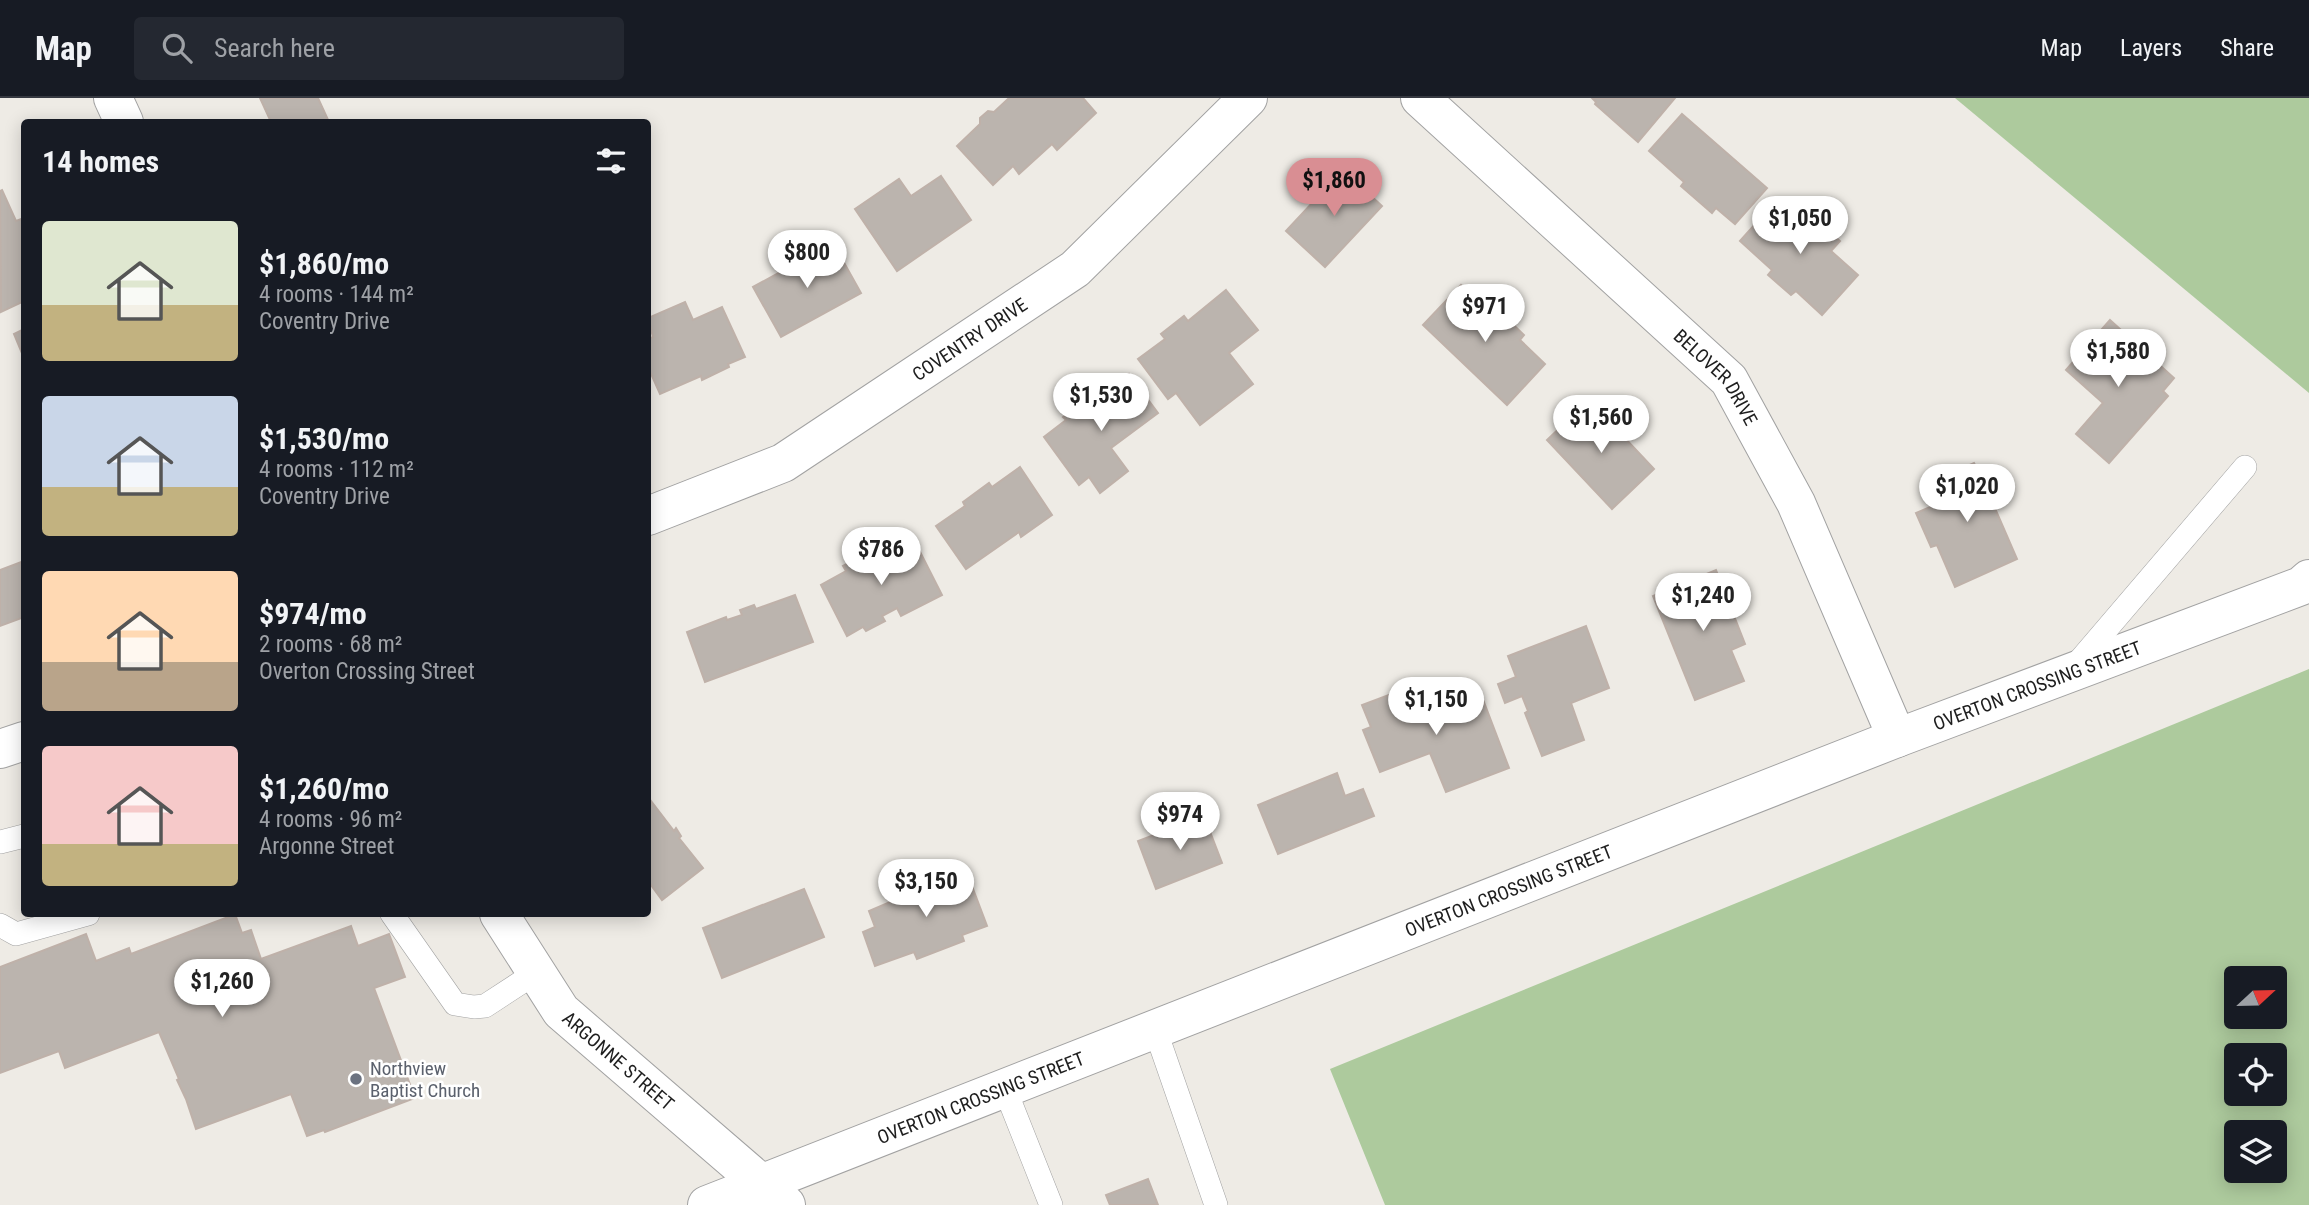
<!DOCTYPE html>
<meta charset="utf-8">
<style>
:root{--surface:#171b24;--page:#242831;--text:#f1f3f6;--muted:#9ea1a6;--line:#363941;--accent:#d98e93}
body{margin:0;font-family:"Roboto Condensed",sans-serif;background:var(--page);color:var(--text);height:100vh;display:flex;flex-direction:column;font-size:26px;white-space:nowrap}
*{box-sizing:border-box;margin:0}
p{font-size:23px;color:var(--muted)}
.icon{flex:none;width:38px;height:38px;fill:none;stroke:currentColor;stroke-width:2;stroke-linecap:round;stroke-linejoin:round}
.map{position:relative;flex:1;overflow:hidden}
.drawer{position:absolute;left:21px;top:21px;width:630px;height:798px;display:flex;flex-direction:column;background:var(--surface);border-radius:7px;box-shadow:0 4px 18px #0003}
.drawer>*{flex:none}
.needle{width:46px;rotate:68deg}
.controls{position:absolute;left:2224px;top:868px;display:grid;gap:14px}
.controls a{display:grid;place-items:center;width:63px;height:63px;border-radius:7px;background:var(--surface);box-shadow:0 4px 18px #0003;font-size:35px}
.price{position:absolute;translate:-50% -60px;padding:0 16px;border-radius:24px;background:#fff;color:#222;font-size:23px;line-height:46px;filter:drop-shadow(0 2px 4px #0008)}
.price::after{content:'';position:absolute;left:50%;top:42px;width:21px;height:16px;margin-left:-10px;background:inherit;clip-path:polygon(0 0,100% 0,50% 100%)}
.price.on{background:var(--accent);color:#111}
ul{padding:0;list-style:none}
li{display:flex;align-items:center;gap:21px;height:175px;padding:0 21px}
li span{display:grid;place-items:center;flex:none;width:196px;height:140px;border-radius:7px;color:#555}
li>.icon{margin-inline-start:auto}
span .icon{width:84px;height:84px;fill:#fffc;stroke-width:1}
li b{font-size:30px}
h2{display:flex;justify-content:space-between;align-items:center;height:84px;padding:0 21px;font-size:30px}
header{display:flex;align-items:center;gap:42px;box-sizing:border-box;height:98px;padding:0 35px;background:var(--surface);border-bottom:2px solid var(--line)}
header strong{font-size:33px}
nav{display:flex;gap:38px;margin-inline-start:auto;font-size:24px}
.search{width:490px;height:63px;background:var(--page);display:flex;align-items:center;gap:18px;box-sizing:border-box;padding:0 24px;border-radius:7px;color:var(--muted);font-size:26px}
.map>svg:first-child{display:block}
.forest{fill:#adca9d;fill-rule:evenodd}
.building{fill:#bbb4ae;stroke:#bfb1a9;stroke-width:2}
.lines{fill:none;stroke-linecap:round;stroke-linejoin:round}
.service-casing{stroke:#a2a2a2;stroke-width:24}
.minor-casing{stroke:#a2a2a2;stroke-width:40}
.tertiary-casing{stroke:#a2a2a2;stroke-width:40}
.service{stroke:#fff;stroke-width:23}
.minor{stroke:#fff;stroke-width:38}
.tertiary{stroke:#fff;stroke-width:38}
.worship-dot{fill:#6b7280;stroke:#fff;stroke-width:2.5}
.labels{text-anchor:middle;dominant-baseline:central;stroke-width:5;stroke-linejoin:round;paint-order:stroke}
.street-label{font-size:19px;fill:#1e1e1e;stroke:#fff}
.worship-label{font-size:19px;fill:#5b616d;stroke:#fff;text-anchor:start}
</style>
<header>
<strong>Map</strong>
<div class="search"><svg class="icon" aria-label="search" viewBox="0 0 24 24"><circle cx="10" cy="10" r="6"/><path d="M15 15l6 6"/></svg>Search here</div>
<nav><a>Map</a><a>Layers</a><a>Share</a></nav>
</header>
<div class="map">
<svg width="2309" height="1107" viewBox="0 0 2309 1107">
<rect width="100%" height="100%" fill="#eeebe5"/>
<!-- forest -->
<g class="forest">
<path d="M1955 0H2309V295Z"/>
<path d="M2309 571V1107H1385L1330 971ZM2236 880H2275V919H2236ZM2236 957H2275V996H2236ZM2236 1034H2275V1073H2236Z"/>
</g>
<!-- building -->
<g class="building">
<path d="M260 0H318L329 24H271Z"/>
<path d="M1009 0H1083L1096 15 1057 52 1052 46 1019 76 1013 68 993 87 957 48 980 26V20L988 13 994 14Z"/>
<path d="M1592 0H1675L1638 44 1595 6 1596 4Z"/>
<path d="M1682 16 1767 90 1735 126 1716 110 1712 115 1681 88 1684 84 1649 53Z"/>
<path d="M1343 72 1382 108 1325 169 1286 133Z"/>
<path d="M941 78 971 122 897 173 855 111 899 81 911 98Z"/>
<path d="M2 92 16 123 24 120V203L1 214 0 93Z"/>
<path d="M1776 103 1792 118 1800 108 1840 143 1831 153 1858 177 1822 217 1796 193 1791 197 1768 177 1772 172 1740 143Z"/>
<path d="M833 145 861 195 781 239 753 189Z"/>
<path d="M1461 187 1492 217 1497 211 1524 237 1520 242 1545 266 1507 307 1423 227Z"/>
<path d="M1226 192 1258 232 1229 255 1253 286 1200 327 1176 295 1168 301 1138 261 1165 241 1161 236 1184 218 1188 223Z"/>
<path d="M685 204 693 222 722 209 745 259 728 266 729 269 702 282 701 278 660 296 648 269V241L653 239 648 220Z"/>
<path d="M2110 222 2174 280 2163 293 2168 298 2109 365 2076 336 2103 305 2066 272Z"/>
<path d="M24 231V260L14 236Z"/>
<path d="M1129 276 1158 315 1111 350 1128 373 1100 395 1089 379 1079 387 1044 339 1066 322 1063 319 1090 299 1093 302Z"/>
<path d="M1589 302 1654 371 1612 411 1547 342Z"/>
<path d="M1974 365 1980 377 1990 372 2004 403 1994 408 2017 461 1955 489 1937 447 1931 449 1916 415 1935 407 1926 386Z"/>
<path d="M1020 369 1052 417 1021 439 1019 434 966 471 936 428 965 408 963 404 989 385 992 389Z"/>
<path d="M913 440 942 497 901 518 897 510 882 518 885 523 866 533 863 529 847 538 821 487 846 473 843 468 866 456 869 463Z"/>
<path d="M24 463V519L0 528V472Z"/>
<path d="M1716 472 1745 546 1731 552 1744 583 1695 602 1653 498Z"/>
<path d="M795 497 813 544 705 584 687 534 726 519 727 522 742 517 740 512 754 507 756 511Z"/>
<path d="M1586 528 1609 590 1571 605 1584 642 1542 658 1525 615 1528 613 1522 598 1505 605 1498 586 1516 579 1508 558Z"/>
<path d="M1479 591 1509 670 1446 694 1430 655 1380 674 1363 632 1371 629 1362 607 1402 592 1410 615 1422 610 1423 613Z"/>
<path d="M1337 675 1345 698 1363 691 1374 718 1278 756 1258 707Z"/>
<path d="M648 699 674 733 676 730 681 738 679 740 703 770 662 802 648 783Z"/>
<path d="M1204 718 1222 765 1156 791 1138 743Z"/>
<path d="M964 767 987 828 962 837 964 843 917 861 914 854 875 868 863 834 875 829 869 813 918 792 919 794 924 792 921 783Z"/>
<path d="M804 791 824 839 722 880 703 830Z"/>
<path d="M233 817 236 819 242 835 251 832 261 861 351 828 358 848 389 836 405 879 374 890 415 1000 325 1034 324 1032 307 1038 291 996 196 1031 186 1001 177 982 179 981 159 934 65 970 59 953 0 975V869L86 836 96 863 129 850 131 856Z"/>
<path d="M1148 1081 1158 1107H1110L1106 1097Z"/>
</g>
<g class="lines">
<defs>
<g id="service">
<path d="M2075 568 2245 369"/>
<path d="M0 744 24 738"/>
<path d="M392 816 455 906 474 909 485 908 537 874"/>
<path d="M0 827 16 836 88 816"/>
<path d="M1155 931 1216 1107"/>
<path d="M1005 991 1051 1107"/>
</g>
<g id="minor">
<path id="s1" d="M1420 0 1729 282 1796 405 1897 640"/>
<path id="s2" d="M648 418 783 365 1075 171 1248 0"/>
<path d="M0 651 24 643"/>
</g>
<g id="tertiary">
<path d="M113 0 124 24"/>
<path id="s3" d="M499 816 561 913 786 1107"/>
<path id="s4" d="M707 1107 1897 640 2301 488 2309 481"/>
</g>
</defs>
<!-- service casing -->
<use href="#service" class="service-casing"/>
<!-- minor casing -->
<use href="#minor" class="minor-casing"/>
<!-- tertiary casing -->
<use href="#tertiary" class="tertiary-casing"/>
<!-- service -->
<use href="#service" class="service"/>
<!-- minor -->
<use href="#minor" class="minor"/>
<!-- tertiary -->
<use href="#tertiary" class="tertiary"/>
</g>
<!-- markers -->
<circle class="worship-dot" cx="356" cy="981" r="7"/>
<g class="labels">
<!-- street labels -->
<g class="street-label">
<text stroke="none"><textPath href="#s2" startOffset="369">COVENTRY DRIVE</textPath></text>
<text stroke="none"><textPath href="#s1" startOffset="408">BELOVER DRIVE</textPath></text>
<text stroke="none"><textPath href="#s4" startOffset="1428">OVERTON CROSSING STREET</textPath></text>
<text stroke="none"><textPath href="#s4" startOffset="861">OVERTON CROSSING STREET</textPath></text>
<text stroke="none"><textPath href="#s3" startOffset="191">ARGONNE STREET</textPath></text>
<text stroke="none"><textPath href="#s4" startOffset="294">OVERTON CROSSING STREET</textPath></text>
</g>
<!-- worship labels -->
<g class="worship-label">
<text x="370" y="970">Northview<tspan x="370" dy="22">Baptist Church</tspan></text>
</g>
</g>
</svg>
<div class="controls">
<a><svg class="needle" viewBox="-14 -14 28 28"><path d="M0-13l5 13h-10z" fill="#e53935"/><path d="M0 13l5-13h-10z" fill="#9ea1a6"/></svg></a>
<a><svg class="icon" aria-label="locate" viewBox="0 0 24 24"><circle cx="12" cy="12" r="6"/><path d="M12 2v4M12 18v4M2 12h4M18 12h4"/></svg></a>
<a><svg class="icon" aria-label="layers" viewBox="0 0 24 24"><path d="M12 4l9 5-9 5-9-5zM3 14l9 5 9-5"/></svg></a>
</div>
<b class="price on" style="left:1334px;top:120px">$1,860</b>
<b class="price" style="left:1800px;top:158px">$1,050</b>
<b class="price" style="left:807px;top:192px">$800</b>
<b class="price" style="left:1485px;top:246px">$971</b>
<b class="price" style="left:2118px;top:291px">$1,580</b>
<b class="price" style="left:1101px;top:335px">$1,530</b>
<b class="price" style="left:1601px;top:357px">$1,560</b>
<b class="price" style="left:1967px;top:426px">$1,020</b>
<b class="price" style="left:881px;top:489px">$786</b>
<b class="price" style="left:1703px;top:535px">$1,240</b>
<b class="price" style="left:1436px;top:639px">$1,150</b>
<b class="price" style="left:1180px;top:754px">$974</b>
<b class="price" style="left:926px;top:821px">$3,150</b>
<b class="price" style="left:222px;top:921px">$1,260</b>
<section class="drawer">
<h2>14 homes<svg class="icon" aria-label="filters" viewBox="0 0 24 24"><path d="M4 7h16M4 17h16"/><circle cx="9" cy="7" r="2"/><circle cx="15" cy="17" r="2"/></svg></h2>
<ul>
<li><span style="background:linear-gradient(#dfe7d0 60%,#c2b280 0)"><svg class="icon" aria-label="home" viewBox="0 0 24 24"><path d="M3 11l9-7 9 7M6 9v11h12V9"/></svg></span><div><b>$1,860/mo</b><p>4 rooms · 144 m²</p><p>Coventry Drive</p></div></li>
<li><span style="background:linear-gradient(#c9d6e8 65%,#c2b280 0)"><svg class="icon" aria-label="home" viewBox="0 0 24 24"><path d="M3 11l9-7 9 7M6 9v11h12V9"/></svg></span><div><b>$1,530/mo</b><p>4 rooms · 112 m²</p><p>Coventry Drive</p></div></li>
<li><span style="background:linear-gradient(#ffd9b3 65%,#b9a48a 0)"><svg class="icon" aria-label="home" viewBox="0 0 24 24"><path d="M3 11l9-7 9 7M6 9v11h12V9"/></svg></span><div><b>$974/mo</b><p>2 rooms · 68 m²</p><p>Overton Crossing Street</p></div></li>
<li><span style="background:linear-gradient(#f6c9c9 70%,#c2b280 0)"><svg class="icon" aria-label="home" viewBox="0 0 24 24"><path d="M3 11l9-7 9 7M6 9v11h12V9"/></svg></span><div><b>$1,260/mo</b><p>4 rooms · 96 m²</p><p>Argonne Street</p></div></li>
</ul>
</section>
</div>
